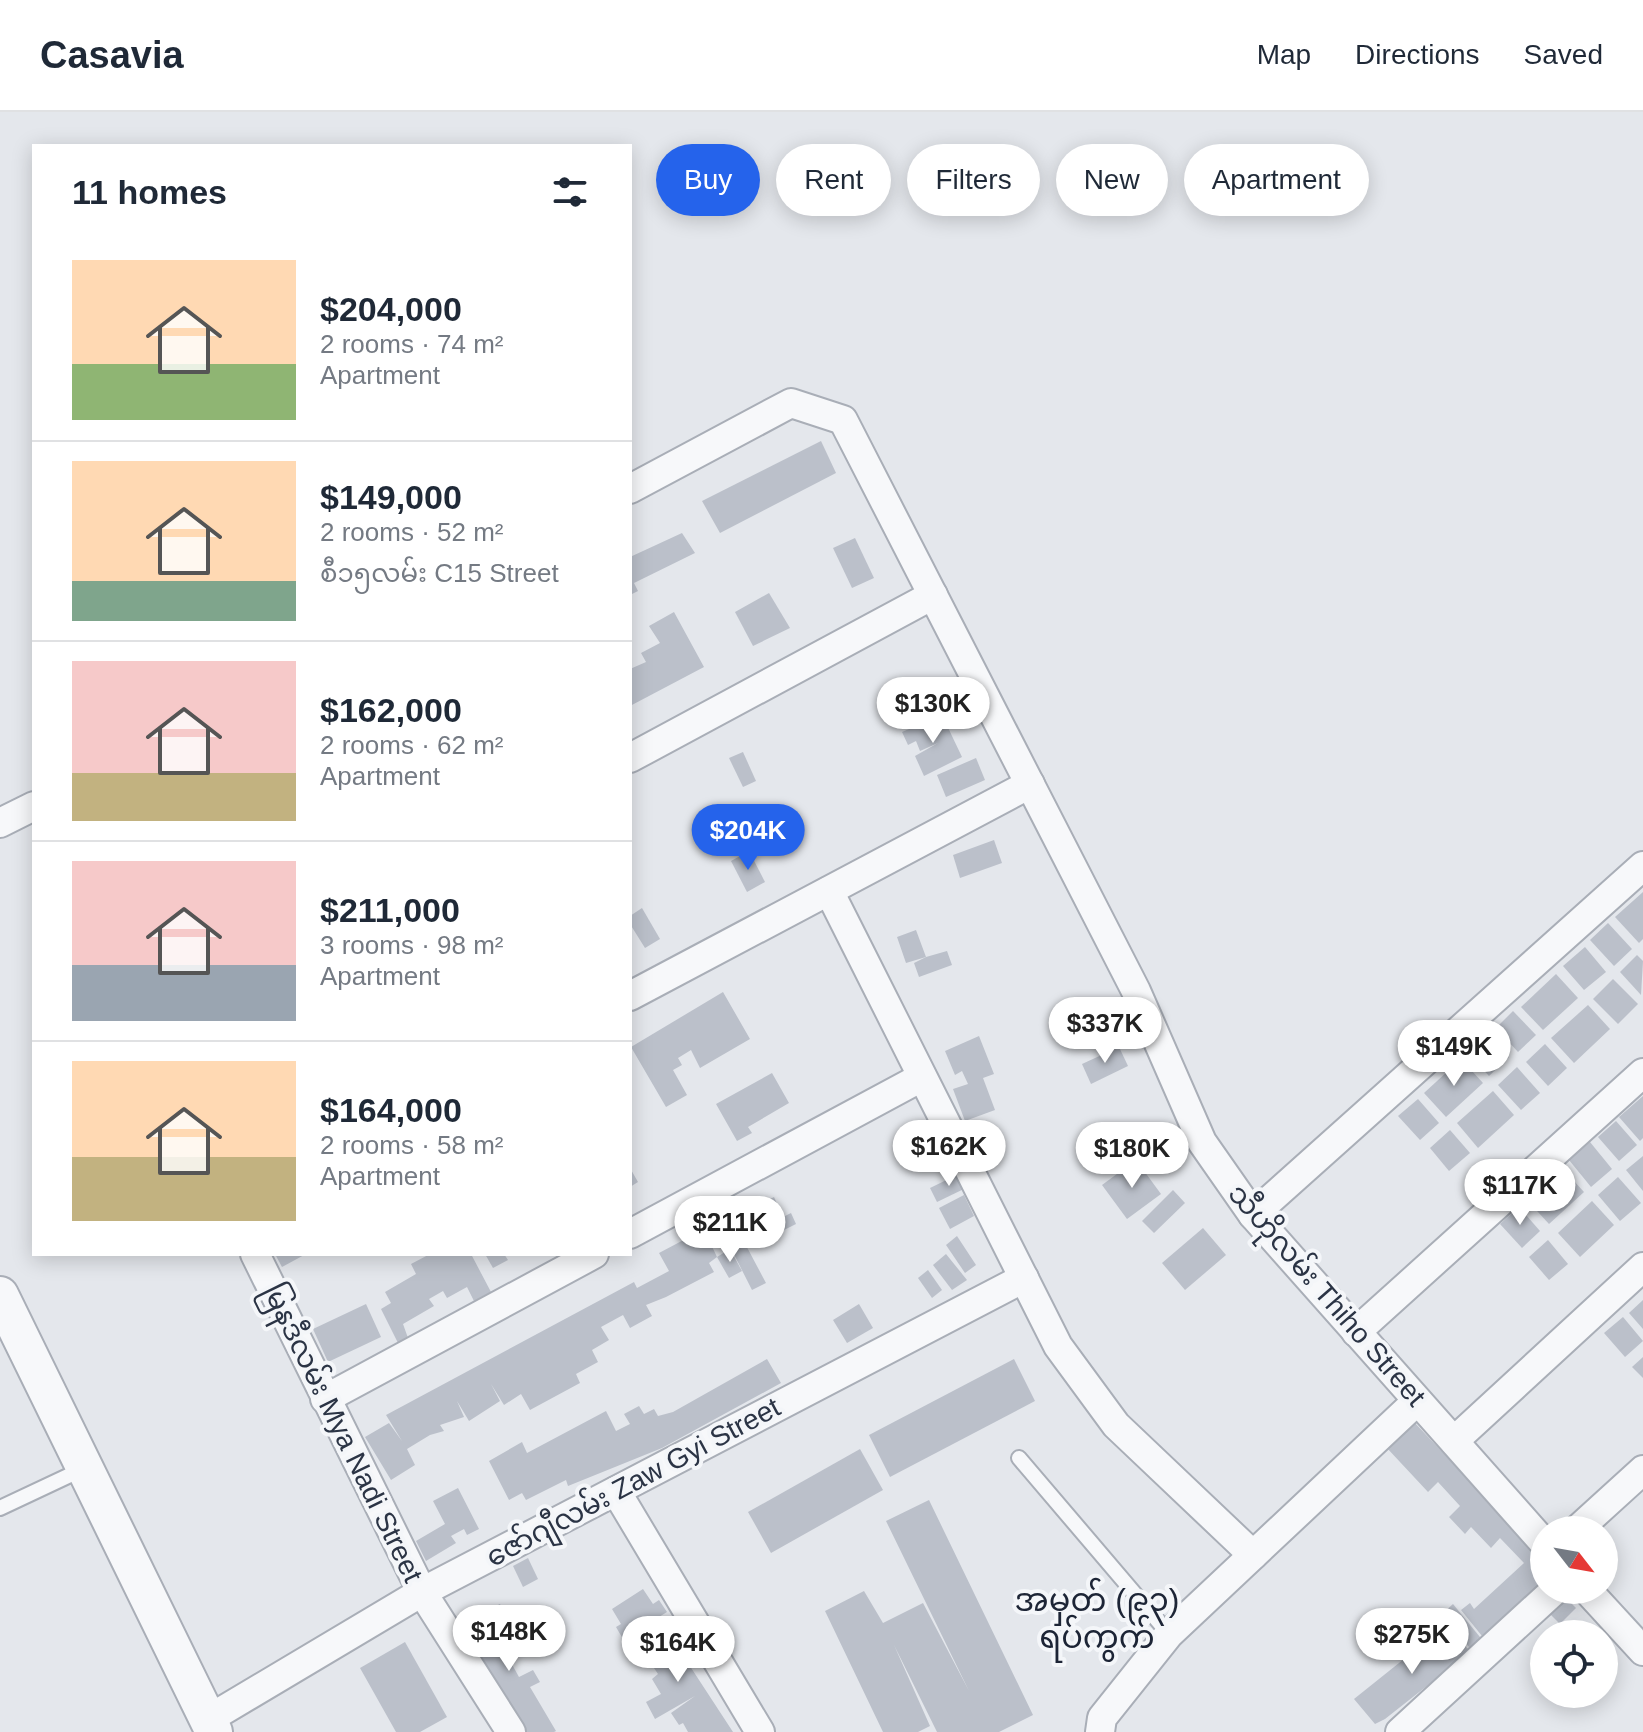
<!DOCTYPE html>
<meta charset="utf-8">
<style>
:root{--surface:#fff;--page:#f2f2f3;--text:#1f2937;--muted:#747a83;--line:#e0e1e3;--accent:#2563eb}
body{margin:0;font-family:Arial,"Noto Sans Myanmar",sans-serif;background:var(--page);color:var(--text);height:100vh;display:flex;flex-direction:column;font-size:30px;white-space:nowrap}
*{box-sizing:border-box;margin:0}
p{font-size:26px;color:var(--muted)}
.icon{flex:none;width:44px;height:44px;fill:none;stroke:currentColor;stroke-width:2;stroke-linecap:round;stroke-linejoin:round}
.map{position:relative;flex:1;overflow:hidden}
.drawer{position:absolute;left:32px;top:32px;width:600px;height:1112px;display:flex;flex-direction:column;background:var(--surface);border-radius:0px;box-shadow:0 4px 20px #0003}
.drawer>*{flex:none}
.top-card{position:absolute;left:656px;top:32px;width:760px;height:72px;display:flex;gap:16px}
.needle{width:52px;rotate:121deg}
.buttons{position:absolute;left:1530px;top:1404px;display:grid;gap:16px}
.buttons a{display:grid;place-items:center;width:88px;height:88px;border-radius:50%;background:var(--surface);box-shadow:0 4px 20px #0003;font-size:40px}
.price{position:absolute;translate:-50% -68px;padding:0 18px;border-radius:28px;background:#fff;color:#222;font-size:26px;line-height:52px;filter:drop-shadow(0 2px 4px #0008)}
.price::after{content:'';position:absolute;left:50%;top:48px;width:24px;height:18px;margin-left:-12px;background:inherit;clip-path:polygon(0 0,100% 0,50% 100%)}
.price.current{background:var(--accent);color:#fff}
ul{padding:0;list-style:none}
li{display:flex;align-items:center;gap:24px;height:200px;padding:0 40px}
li+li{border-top:2px solid var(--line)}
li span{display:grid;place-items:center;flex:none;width:224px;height:160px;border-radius:0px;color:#555}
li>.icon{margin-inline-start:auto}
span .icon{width:96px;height:96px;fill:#fffc;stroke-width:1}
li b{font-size:34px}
h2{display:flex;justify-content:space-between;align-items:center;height:96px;padding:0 40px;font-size:34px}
.pill{padding:0 28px;border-radius:36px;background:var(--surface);box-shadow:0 4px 20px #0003;font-size:28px;line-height:72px}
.pill.current{background:var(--accent);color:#fff}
header{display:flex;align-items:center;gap:48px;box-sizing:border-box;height:112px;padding:0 40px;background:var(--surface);border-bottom:2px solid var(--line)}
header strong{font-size:38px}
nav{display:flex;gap:44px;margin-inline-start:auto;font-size:28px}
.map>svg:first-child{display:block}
.building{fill:#bbc0ca}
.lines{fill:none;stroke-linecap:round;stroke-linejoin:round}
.service-casing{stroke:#a9aeb7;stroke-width:18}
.minor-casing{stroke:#a9aeb7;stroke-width:32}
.tertiary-casing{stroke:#a9aeb7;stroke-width:40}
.service{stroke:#f7f8fa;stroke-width:14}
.minor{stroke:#f7f8fa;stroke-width:28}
.tertiary{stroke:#f7f8fa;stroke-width:36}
.labels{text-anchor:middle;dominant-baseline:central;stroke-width:8;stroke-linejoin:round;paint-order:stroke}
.street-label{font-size:28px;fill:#2b3445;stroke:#f4f6f9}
.quarter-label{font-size:32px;fill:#1d2536;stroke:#f4f6f9}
</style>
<header>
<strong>Casavia</strong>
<nav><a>Map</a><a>Directions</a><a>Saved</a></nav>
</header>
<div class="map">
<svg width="1643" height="1620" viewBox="0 0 1643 1620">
<rect width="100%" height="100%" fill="#e4e7ec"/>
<!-- building -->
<g class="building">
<path d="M821 329 836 361 720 421 702 389Z"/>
<path d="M682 421 695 441 634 471 638 479 630 483V445Z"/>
<path d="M855 426 874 466 852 476 833 436Z"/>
<path d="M769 481 790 516 753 534 735 500Z"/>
<path d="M674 500 704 555 630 594V557L646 550 641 541 660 531 649 514Z"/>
<path d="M942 603 962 645 924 664 915 644 938 631 920 639 916 629 908 633 902 620Z"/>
<path d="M743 640 756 669 743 675 729 646Z"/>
<path d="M976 646 985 668 946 685 937 663Z"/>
<path d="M994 728 1002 751 960 766 953 743Z"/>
<path d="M749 739 765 770 747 780 731 749Z"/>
<path d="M1643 780V827L1639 831 1615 805Z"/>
<path d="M642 796 660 827 645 836 630 812V804Z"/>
<path d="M1608 811 1632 837 1614 854 1590 828Z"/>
<path d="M916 818 926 845 947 839 952 853 919 865 914 851 926 845 906 851 897 825Z"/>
<path d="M1585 835 1606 860 1584 878 1563 854Z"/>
<path d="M1637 843 1643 849 1641 883 1620 860Z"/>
<path d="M1556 862 1578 886 1543 918 1521 895Z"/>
<path d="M1613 867 1638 892 1618 912 1593 887Z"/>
<path d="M723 880 750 927 700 956 691 938 678 946 682 953 673 958 687 983 666 995 631 935Z"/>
<path d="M1588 893 1610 917 1574 951 1551 926Z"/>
<path d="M1513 899 1536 923 1518 940 1496 916Z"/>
<path d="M1487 921 1509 945 1489 964 1467 940Z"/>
<path d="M979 924 994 962 983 966 995 998 965 1009 953 977 968 972 962 959 955 963 945 939Z"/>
<path d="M1545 932 1567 956 1548 974 1526 950Z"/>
<path d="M1119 935 1128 954 1091 972 1082 952Z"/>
<path d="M1461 947 1483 971 1446 1005 1424 981Z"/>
<path d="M1517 955 1540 981 1521 998 1498 973Z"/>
<path d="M772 961 789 991 748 1015 752 1021 737 1029 716 992Z"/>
<path d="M1493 979 1514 1003 1478 1036 1457 1011Z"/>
<path d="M1643 984V1026L1640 1029 1619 1005Z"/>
<path d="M1418 987 1439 1011 1420 1028 1398 1004Z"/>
<path d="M1616 1009 1637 1033 1619 1049 1598 1025Z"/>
<path d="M1450 1018 1470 1041 1449 1059 1430 1036Z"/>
<path d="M1590 1030 1612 1057 1591 1075 1569 1048Z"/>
<path d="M1643 1044V1079L1626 1058Z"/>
<path d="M1136 1048 1161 1082 1127 1107 1102 1073Z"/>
<path d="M630 1056 638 1070 630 1075Z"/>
<path d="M1562 1056 1584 1080 1549 1112 1527 1088Z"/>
<path d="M961 1061 968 1075 937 1090 930 1076Z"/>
<path d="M1618 1065 1641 1091 1620 1109 1598 1083Z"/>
<path d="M1173 1078 1185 1091 1154 1121 1142 1109Z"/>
<path d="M964 1083 974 1104 950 1117 939 1096Z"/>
<path d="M774 1085 783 1105 791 1101 796 1112 770 1125 764 1114 741 1124 766 1171 752 1178 710 1095 724 1088 732 1106Z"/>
<path d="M1592 1089 1614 1113 1580 1145 1558 1121Z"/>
<path d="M1519 1095 1540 1119 1522 1136 1500 1112Z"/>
<path d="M1203 1116 1226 1143 1185 1178 1162 1151Z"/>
<path d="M693 1123 696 1130 707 1124 717 1145 709 1151 714 1160 666 1185 646 1193 652 1204 630 1216 623 1203 601 1215 609 1228 592 1238 598 1250 576 1262 580 1271 530 1298 521 1282 504 1293 491 1272 500 1289 469 1309 457 1289 464 1305 440 1313 444 1319 430 1323 407 1337 415 1353 391 1368 365 1325 389 1311 402 1329 386 1303 634 1170 637 1176 669 1159 659 1141Z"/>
<path d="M957 1124 976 1153 965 1161 946 1133Z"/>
<path d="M1548 1128 1568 1152 1549 1168 1529 1145Z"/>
<path d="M730 1137 742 1159 729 1166 717 1145Z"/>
<path d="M275 1142H306L282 1155Z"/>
<path d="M430 1142H471L491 1180 474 1189 467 1175 447 1186 443 1179 429 1187 434 1194 403 1212 408 1226 398 1231 381 1197 391 1191 385 1180 416 1162 411 1152Z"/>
<path d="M485 1142H504L508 1148 493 1156Z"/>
<path d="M946 1142 967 1168 952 1178 933 1153Z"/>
<path d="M928 1158 942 1178 932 1186 918 1166Z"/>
<path d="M1643 1188V1217L1629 1201Z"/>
<path d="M366 1192 381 1225 328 1250 313 1217Z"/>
<path d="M859 1192 873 1216 847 1231 833 1208Z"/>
<path d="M1623 1205 1643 1229 1625 1245 1604 1221Z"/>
<path d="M1643 1245V1266L1632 1255Z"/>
<path d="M767 1247 781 1271 662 1336 568 1374 566 1368 526 1388 522 1381 509 1388 489 1349 522 1330 527 1341 606 1299 616 1319 630 1312 624 1302 639 1294 644 1302 654 1297 658 1304 673 1300Z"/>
<path d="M1014 1247 1035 1289 890 1365 869 1323Z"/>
<path d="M1414 1310 1544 1448V1473L1486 1529 1461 1498 1470 1491 1474 1497 1524 1451 1500 1426 1491 1436 1471 1415 1465 1422 1449 1405 1460 1394 1438 1370 1428 1380 1386 1335Z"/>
<path d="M860 1337 883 1378 771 1441 748 1400Z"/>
<path d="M458 1376 479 1417 467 1423 464 1417 451 1424 456 1431 426 1449 416 1429 445 1412 433 1389Z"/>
<path d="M929 1388 1033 1603 999 1620H937L894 1533 930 1614 918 1620H883L825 1499 864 1479 883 1511 923 1491 969 1579 886 1409Z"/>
<path d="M528 1446 538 1467 523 1475 513 1454Z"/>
<path d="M643 1477 653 1492 659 1488 667 1500 623 1527 616 1515 621 1512 612 1497Z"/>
<path d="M1560 1480 1576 1496 1560 1512 1545 1497Z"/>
<path d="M500 1492 507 1507 491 1515 519 1565 533 1558 540 1570 530 1575 556 1619 554 1620H524L478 1538 465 1509Z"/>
<path d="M1453 1492 1484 1530 1473 1540 1442 1502Z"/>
<path d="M660 1507 667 1519 733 1620H688L683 1611 679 1613 671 1601 695 1584 655 1607 646 1590 661 1582 652 1567 658 1562 648 1547 644 1550 637 1538 644 1533 636 1521Z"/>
<path d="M1447 1510 1470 1540 1385 1607 1375 1612 1354 1587 1409 1543 1415 1552 1437 1534 1429 1524Z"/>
<path d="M405 1530 447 1605 420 1620H396L360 1556Z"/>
</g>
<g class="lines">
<defs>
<g id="service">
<path d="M1019 1346 1169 1522"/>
<path d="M0 1396 85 1356"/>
</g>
<g id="minor">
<path d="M630 377 791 291 843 308 1136 879 1202 1030 1253 1103 1544 1431"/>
<path d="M630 646 933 483"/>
<path d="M0 711 34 694"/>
<path d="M829 779 1058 1234 1116 1313 1253 1443"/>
<path d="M630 884 1030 672"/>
<path d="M1253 1103 1643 754"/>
<path d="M630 1122 922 965"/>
<path d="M255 1142 422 1480 511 1620"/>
<path d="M1356 1220 1643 961"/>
<path d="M325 1287 594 1142"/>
<path d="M1454 1329 1643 1155"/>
<path d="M616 1379 760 1620"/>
<path d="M1577 1418 1643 1358"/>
<path d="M1587 1478 1643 1539"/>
<path d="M207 1608 422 1480 1024 1166"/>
<path d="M1100 1620 1102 1606 1169 1522 1417 1289"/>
<path d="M1400 1620 1555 1478"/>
</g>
<path id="tertiary" d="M0 1183 214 1620"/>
</defs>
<!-- service casing -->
<use href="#service" class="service-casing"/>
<!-- minor casing -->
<use href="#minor" class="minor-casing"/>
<!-- tertiary casing -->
<use href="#tertiary" class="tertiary-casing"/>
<!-- service -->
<use href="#service" class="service"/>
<!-- minor -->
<use href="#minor" class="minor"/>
<!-- tertiary -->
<use href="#tertiary" class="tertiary"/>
</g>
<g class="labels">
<!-- street labels -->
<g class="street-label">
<text transform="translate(1327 1183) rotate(49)">သီဟိုလမ်း Thiho Street</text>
<text transform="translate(343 1321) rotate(64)">မြနဒီလမ်း Mya Nadi Street</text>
<text transform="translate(633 1370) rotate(-28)">ဇော်ဂျီလမ်း Zaw Gyi Street</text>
</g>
<!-- quarter labels -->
<g class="quarter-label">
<text x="1097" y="1488">အမှတ် (၉၃)<tspan x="1097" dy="37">ရပ်ကွက်</tspan></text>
</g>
</g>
</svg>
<div class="buttons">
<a><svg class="needle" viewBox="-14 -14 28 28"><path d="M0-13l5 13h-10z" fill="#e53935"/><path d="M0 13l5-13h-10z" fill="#747a83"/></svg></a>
<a><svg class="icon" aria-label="locate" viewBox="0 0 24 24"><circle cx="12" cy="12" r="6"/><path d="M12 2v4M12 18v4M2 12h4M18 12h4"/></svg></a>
</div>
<b class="price" style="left:933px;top:633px">$130K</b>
<b class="price current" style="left:748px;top:760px">$204K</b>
<b class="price" style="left:1105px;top:953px">$337K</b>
<b class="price" style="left:1454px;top:976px">$149K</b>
<b class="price" style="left:949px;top:1076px">$162K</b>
<b class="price" style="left:1132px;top:1078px">$180K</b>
<b class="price" style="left:1520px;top:1115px">$117K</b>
<b class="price" style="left:730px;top:1152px">$211K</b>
<b class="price" style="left:509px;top:1561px">$148K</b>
<b class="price" style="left:1412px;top:1564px">$275K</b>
<b class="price" style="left:678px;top:1572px">$164K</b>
<div class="top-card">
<a class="pill current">Buy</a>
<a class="pill">Rent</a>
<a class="pill">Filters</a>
<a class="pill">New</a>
<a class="pill">Apartment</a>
</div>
<section class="drawer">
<h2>11 homes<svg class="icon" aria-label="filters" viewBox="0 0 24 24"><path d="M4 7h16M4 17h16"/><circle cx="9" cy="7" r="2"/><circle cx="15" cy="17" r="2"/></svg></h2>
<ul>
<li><span style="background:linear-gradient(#ffd9b3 65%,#8fb573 0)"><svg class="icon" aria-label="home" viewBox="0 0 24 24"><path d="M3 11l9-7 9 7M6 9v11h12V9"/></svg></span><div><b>$204,000</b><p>2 rooms · 74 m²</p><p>Apartment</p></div></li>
<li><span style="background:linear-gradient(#ffd9b3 75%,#7fa58c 0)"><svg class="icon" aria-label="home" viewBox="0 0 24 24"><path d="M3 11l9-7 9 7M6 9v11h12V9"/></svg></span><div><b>$149,000</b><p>2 rooms · 52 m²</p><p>စီ၁၅လမ်း C15 Street</p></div></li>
<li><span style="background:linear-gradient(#f6c9c9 70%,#c2b280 0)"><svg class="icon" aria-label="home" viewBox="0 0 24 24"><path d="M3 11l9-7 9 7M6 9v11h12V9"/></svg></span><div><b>$162,000</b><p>2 rooms · 62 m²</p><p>Apartment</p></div></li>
<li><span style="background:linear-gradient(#f6c9c9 65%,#9aa5b1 0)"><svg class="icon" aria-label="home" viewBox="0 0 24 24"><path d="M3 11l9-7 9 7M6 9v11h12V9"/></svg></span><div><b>$211,000</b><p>3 rooms · 98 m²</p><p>Apartment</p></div></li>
<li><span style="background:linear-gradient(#ffd9b3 60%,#c2b280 0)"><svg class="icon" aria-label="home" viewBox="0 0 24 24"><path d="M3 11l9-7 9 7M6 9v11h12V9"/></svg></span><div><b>$164,000</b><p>2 rooms · 58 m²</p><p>Apartment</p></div></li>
</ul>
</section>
</div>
